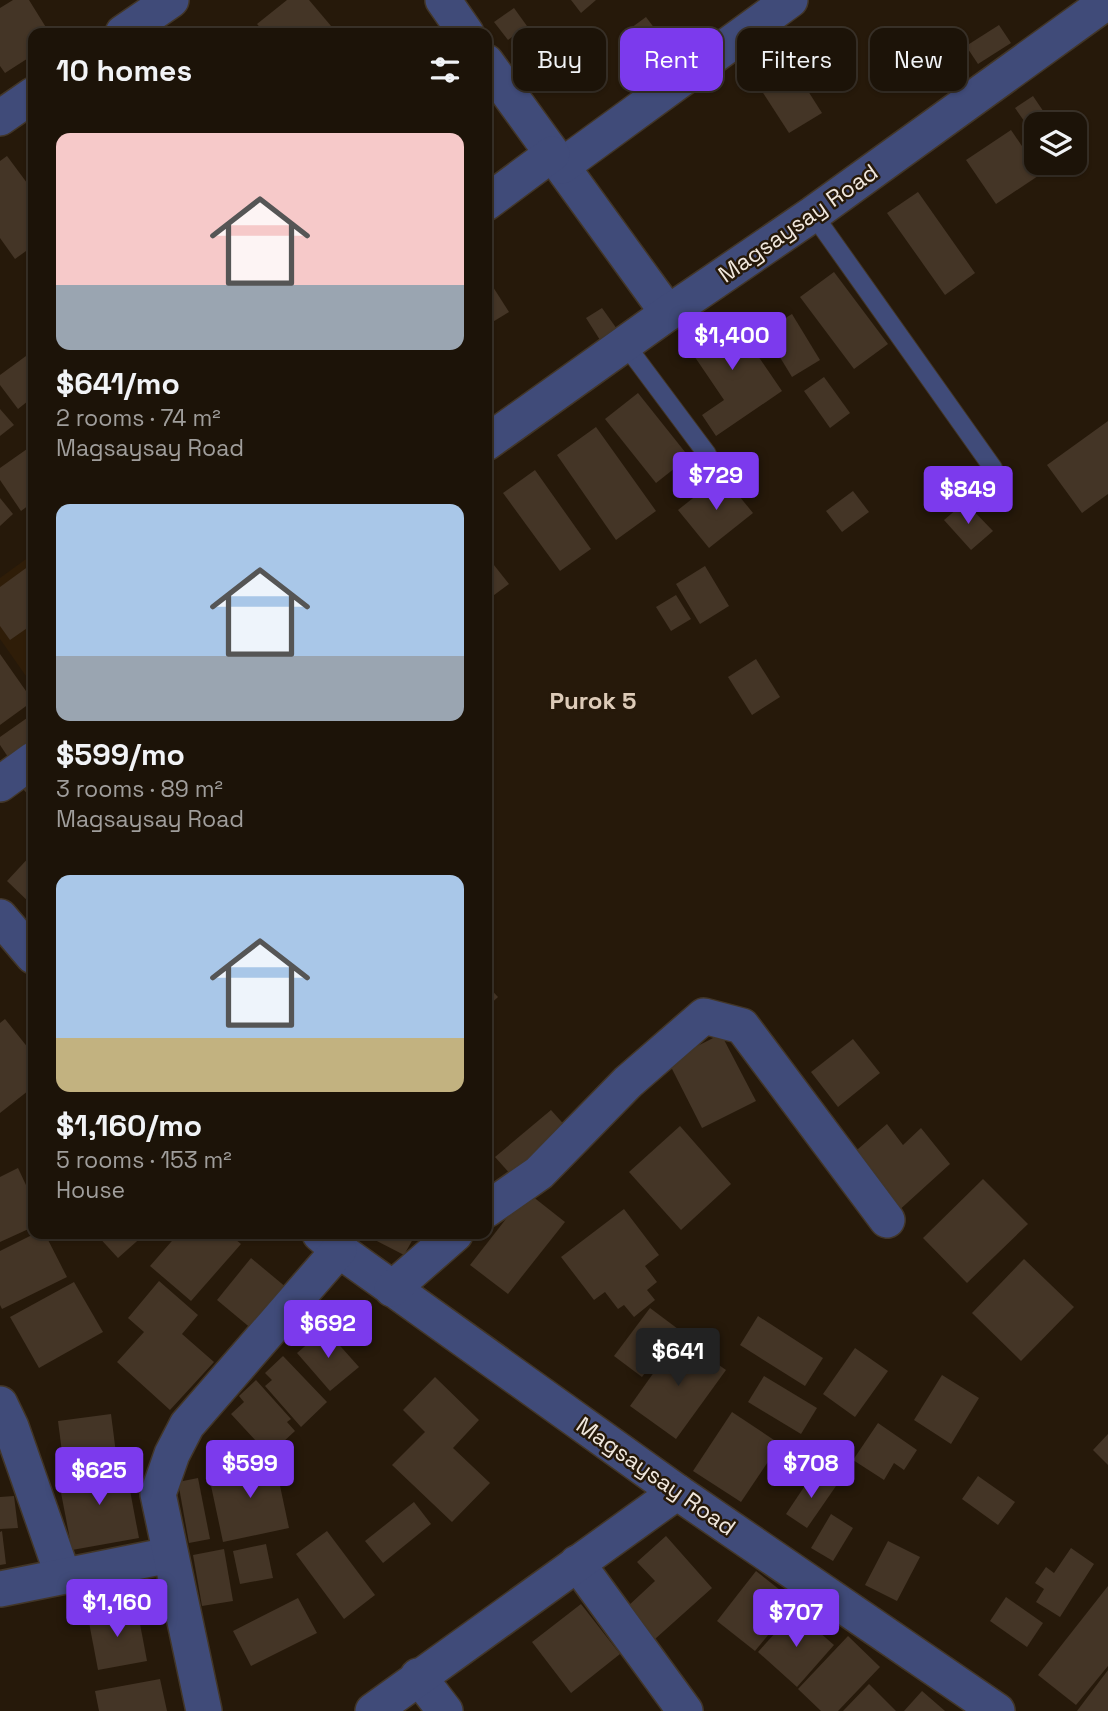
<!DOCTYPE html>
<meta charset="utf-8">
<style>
:root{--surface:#1c1308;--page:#292016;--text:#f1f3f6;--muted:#a09e9c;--line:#3a3229;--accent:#7c3aed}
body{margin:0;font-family:"Space Grotesk",sans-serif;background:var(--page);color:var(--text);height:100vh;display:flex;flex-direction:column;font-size:26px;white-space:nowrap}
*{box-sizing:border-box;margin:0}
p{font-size:23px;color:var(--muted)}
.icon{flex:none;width:38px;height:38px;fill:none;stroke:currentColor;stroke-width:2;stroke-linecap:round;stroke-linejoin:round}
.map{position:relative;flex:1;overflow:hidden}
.details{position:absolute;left:28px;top:28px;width:464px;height:1211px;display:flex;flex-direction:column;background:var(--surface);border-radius:14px;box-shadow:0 2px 5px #0004,0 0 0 2px var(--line)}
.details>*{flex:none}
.banner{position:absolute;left:513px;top:28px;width:490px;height:63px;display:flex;gap:14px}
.tools{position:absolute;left:1024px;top:112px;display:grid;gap:14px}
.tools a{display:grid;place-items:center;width:63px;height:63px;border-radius:14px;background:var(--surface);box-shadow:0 2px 5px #0004,0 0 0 2px var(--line);font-size:35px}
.price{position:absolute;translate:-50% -60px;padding:0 16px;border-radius:7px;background:var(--accent);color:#fff;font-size:23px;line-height:46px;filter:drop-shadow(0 2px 4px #0008)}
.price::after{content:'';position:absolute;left:50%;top:42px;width:21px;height:16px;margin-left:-10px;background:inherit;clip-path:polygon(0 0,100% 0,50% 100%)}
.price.active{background:#222;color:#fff}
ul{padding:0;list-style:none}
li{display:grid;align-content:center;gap:14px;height:371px;padding:0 28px}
li span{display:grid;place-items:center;height:217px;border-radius:14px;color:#555}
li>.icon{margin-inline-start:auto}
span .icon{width:126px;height:126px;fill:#fffc;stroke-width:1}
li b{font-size:30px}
h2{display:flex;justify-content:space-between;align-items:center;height:84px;padding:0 28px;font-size:30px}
.chip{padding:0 24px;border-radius:14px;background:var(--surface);box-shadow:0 2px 5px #0004,0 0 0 2px var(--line);font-size:24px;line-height:63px}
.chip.active{background:var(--accent);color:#fff}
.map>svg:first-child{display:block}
.built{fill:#2f1d08}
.building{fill:#443526}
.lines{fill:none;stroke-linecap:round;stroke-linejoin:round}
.lane-casing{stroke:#423628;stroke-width:20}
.street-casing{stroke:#423628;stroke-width:38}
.lane{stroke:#404b79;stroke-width:18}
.street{stroke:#404b79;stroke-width:35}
.labels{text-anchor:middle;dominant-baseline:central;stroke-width:5;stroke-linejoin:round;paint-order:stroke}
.street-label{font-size:23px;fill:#f0e7dd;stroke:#26190a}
.neighbourhood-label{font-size:24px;font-weight:bold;fill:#ddcbb8;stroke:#26190a}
</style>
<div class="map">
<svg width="1108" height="1711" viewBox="0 0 1108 1711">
<rect width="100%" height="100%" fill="#26190a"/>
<!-- built -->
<path class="built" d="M33 554V686L0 639V578Z"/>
<!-- building -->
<g class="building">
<path d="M13 0H29L47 29 39 33H33V55L5 73 0 66V8Z"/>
<path d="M287 0H309L337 33H265L257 24Z"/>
<path d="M571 0H596L581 13Z"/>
<path d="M514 8 527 26 508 40 494 22Z"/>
<path d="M646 17 661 37 634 56 620 36Z"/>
<path d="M999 25 1011 43 978 64 966 46Z"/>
<path d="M789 61 822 113 789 133 756 82Z"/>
<path d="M1033 96 1052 124H1036V138L1015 108Z"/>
<path d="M1011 130 1041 174 996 204 966 160Z"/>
<path d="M7 156 33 191V246L15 259 0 238V161Z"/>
<path d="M918 192 975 273 945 295 887 213Z"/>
<path d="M834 272 888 344 854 369 800 297Z"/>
<path d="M486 276 509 312 486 326Z"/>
<path d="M602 308 617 329 600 340 586 318Z"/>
<path d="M728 312 782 391 716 436 702 415 724 400 684 341Z"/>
<path d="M792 314 820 360 792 377 764 331Z"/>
<path d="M26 356 33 366V397L18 409 0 385V375Z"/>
<path d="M824 377 850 413 830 428 804 391Z"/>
<path d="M638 393 689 457 656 483 605 419Z"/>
<path d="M0 409 14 425 0 436Z"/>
<path d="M1108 421V494L1082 513 1047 465Z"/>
<path d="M596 427 656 511 616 540 557 455Z"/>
<path d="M27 449 33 458V502L21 511 0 480V468Z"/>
<path d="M535 470 591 549 560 571 503 493Z"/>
<path d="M722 475 753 513 709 548 678 510Z"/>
<path d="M853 491 869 512 842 532 826 511Z"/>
<path d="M0 498 13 514 0 526Z"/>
<path d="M965 502 993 531 971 550 944 520Z"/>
<path d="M486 555 509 584 486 601Z"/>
<path d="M33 563V624L10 640 0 626V587Z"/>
<path d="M705 566 729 606 700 624 676 584Z"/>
<path d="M676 595 691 619 671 631 656 607Z"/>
<path d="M0 654 33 701 0 725Z"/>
<path d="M756 659 780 697 752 715 728 677Z"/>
<path d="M27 718 33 727V748L12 763 0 745V737Z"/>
<path d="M33 777V800L22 788Z"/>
<path d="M33 853V906L7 881Z"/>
<path d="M486 984 498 997 486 1008Z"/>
<path d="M5 1019 33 1054V1087L0 1113V1023Z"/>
<path d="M721 1034 756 1101 702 1128 668 1061Z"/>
<path d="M853 1039 880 1073 838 1107 811 1072Z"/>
<path d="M551 1110 569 1130 513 1177 495 1157Z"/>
<path d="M887 1124 903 1145 921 1128 950 1164 896 1213 851 1155Z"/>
<path d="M680 1126 731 1184 681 1230 629 1172Z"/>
<path d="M18 1168 33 1200V1227L0 1242V1177Z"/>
<path d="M983 1179 1028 1224 967 1283 923 1238Z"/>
<path d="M527 1192 565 1222 508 1294 470 1265Z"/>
<path d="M624 1209 659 1255 645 1266 657 1282 647 1290 655 1300 634 1317 624 1305 618 1309 605 1292 594 1300 561 1257Z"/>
<path d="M34 1234H45L67 1277 2 1309 0 1305V1251Z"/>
<path d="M96 1234H145L118 1258Z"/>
<path d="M178 1234H229L241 1244 191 1301 150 1266Z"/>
<path d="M376 1234H403L413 1239 404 1255 373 1239Z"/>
<path d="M251 1258 287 1288 253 1330 217 1300Z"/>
<path d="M1024 1259 1074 1307 1021 1361 972 1313Z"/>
<path d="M159 1281 198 1315 182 1334 214 1362 170 1410 117 1362 144 1332 128 1318Z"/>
<path d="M74 1282 103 1332 39 1368 10 1317Z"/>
<path d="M650 1308 678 1329 642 1377 614 1356Z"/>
<path d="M758 1316 823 1358 805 1386 740 1345Z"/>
<path d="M325 1329 359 1367 330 1391 297 1353Z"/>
<path d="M679 1337 726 1370 676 1439 630 1406Z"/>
<path d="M855 1348 888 1371 855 1417 823 1394Z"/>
<path d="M283 1356 327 1402 301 1427 265 1386 272 1380 265 1373Z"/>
<path d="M942 1375 979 1398 951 1444 914 1420Z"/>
<path d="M764 1376 817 1408 801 1434 748 1402Z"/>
<path d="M435 1377 479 1420 453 1448 490 1483 452 1522 392 1465 425 1432 403 1410Z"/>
<path d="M256 1380 291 1419 287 1422 295 1431 269 1455 231 1414 244 1402 239 1396Z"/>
<path d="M732 1412 780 1444 741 1502 693 1471Z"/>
<path d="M111 1414 117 1461 64 1468 58 1421Z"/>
<path d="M878 1423 917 1450 904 1470 894 1463 884 1480 853 1460Z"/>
<path d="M1108 1434V1465L1093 1450Z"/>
<path d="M261 1450 265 1469 276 1467 289 1528 223 1542 210 1481 241 1474 237 1455Z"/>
<path d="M125 1464 139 1538 72 1550 58 1477Z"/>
<path d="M814 1472 836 1486 807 1528 786 1514Z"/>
<path d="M978 1476 1015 1502 998 1525 962 1499Z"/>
<path d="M198 1478 210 1539 189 1543 178 1482Z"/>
<path d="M14 1496 18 1528 0 1529V1497Z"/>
<path d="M414 1502 431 1524 383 1563 365 1541Z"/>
<path d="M831 1514 853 1528 833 1561 811 1548Z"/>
<path d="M2 1531 6 1564 0 1565V1532Z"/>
<path d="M327 1531 375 1595 344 1619 296 1554Z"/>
<path d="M666 1536 712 1588 655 1639 627 1607 655 1581 637 1562Z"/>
<path d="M888 1541 920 1557 897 1601 865 1585Z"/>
<path d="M266 1544 273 1578 240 1584 233 1551Z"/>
<path d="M1071 1548 1094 1564 1060 1617 1036 1602 1044 1589 1035 1583 1046 1567 1054 1573Z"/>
<path d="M224 1549 233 1601 202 1606 193 1555Z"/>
<path d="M756 1571 795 1602 755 1651 717 1621Z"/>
<path d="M1108 1586V1666L1076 1705 1038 1675Z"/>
<path d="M1006 1597 1043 1623 1027 1647 990 1621Z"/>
<path d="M298 1598 317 1633 251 1666 233 1631Z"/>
<path d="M581 1604 620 1654 571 1693 532 1642Z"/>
<path d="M137 1608 147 1661 98 1670 88 1617Z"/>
<path d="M795 1611 834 1645 797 1687 758 1652Z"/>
<path d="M848 1636 880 1667 838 1711H821L798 1689Z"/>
<path d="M1108 1670V1711H1077Z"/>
<path d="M160 1679 167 1711H99L95 1691Z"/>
<path d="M869 1684 896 1711H843Z"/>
<path d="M922 1691 945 1711H904Z"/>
</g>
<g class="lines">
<defs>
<g id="lane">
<path d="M813 214 993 468"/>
<path d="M625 344 707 454"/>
</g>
<g id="street">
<path d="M443 0 466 33"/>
<path d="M123 33 171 0"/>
<path d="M486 62 668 313"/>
<path d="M0 118 33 95"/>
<path d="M562 166 790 0"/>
<path d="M486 203 552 154"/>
<path d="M486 443 668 313 813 214 1108 1"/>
<path d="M0 784 33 760"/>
<path d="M0 917 33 956"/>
<path d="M486 1210 539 1173 628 1082 704 1016 742 1026 887 1220"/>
<path d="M320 1234 339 1250 677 1492 997 1711"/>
<path d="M392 1289 455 1234"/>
<path d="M0 1404 11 1427 63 1576"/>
<path d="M577 1563 685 1711"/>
<path d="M0 1589 170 1555"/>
<path d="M418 1676 445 1711"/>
<path d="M204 1711 158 1494 172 1454 187 1425 339 1250"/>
<path d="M373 1711 677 1492"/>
</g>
</defs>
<!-- lane casing -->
<use href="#lane" class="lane-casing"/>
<!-- street casing -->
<use href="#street" class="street-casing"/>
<!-- lane -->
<use href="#lane" class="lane"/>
<!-- street -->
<use href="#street" class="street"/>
</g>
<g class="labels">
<!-- street labels -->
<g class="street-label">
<text transform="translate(798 223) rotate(-35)">Magsaysay Road</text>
<text transform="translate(656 1476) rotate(35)">Magsaysay Road</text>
</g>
<!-- neighbourhood labels -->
<g class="neighbourhood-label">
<text x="593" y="700">Purok 5</text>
</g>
</g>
</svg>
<div class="tools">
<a><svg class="icon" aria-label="layers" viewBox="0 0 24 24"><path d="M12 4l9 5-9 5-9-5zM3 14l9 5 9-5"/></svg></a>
</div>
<b class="price" style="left:732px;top:372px">$1,400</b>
<b class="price" style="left:716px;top:512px">$729</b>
<b class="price" style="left:968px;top:526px">$849</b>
<b class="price" style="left:328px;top:1360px">$692</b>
<b class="price active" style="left:678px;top:1388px">$641</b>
<b class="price" style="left:250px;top:1500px">$599</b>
<b class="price" style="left:811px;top:1500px">$708</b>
<b class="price" style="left:99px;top:1507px">$625</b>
<b class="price" style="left:117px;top:1639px">$1,160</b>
<b class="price" style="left:796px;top:1649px">$707</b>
<div class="banner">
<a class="chip">Buy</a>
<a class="chip active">Rent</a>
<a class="chip">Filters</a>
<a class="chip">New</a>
</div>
<section class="details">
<h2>10 homes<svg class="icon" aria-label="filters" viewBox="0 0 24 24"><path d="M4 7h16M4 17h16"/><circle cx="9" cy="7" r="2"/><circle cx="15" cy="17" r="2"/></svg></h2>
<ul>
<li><span style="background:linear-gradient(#f6c9c9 70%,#9aa5b1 0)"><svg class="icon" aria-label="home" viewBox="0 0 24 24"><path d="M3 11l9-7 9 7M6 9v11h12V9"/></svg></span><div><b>$641/mo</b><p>2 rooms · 74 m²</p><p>Magsaysay Road</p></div></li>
<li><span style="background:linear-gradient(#a9c7e8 70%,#9aa5b1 0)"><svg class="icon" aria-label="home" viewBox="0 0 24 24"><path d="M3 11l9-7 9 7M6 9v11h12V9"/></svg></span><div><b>$599/mo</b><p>3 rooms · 89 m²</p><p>Magsaysay Road</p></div></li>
<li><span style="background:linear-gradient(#a9c7e8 75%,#c2b280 0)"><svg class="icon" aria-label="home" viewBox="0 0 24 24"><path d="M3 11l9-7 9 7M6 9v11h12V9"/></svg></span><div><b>$1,160/mo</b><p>5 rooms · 153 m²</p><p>House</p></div></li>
</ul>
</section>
</div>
